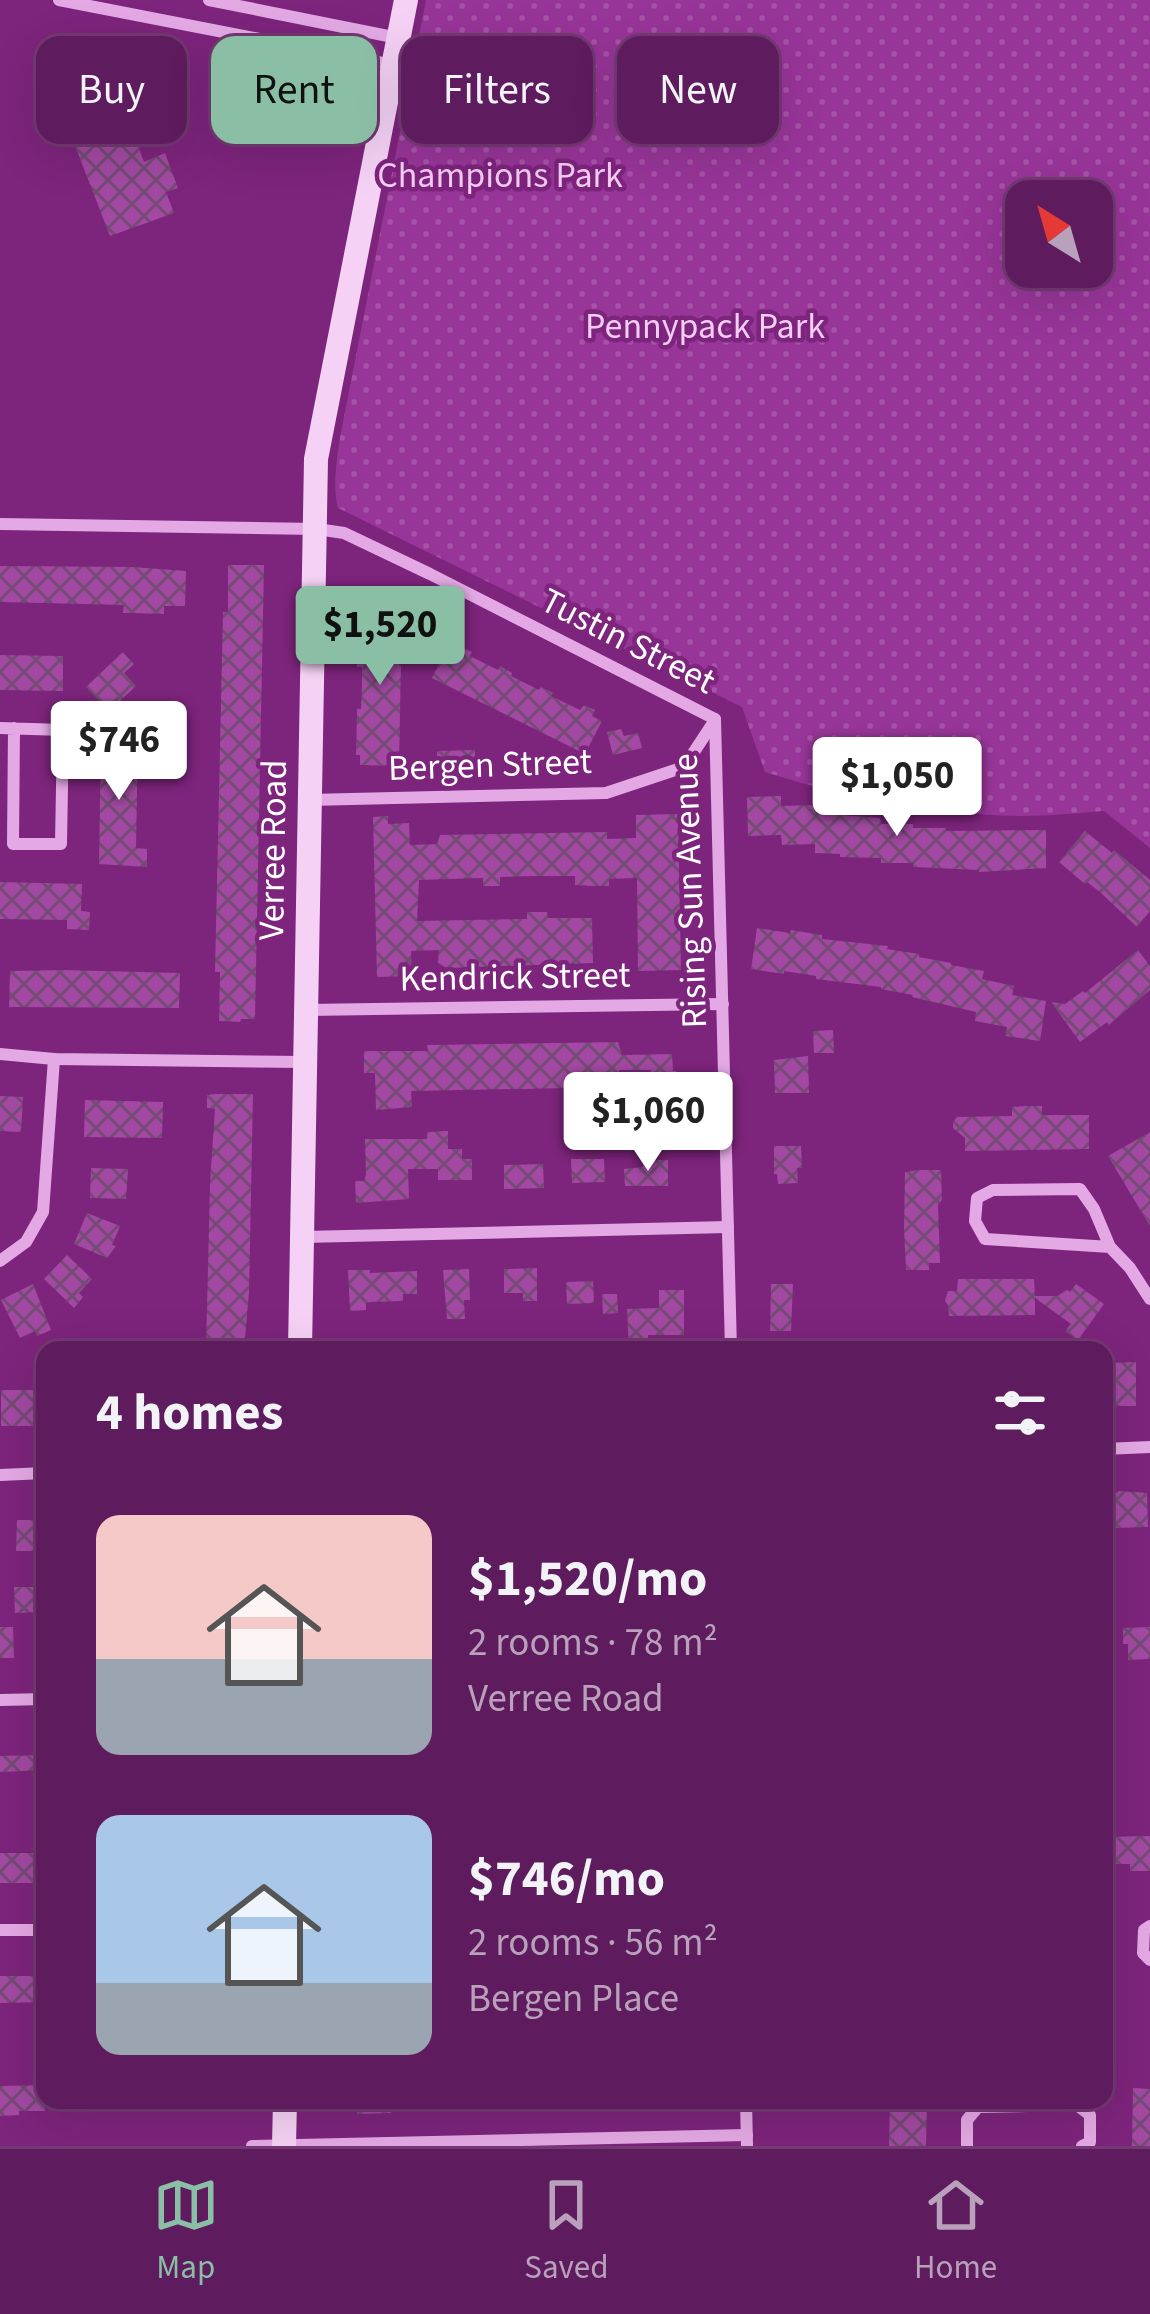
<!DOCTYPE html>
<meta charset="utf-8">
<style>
:root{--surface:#5e1b5d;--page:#672866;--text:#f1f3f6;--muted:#b9a1bc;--line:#733972;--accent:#8abfa5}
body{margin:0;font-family:"Source Sans 3",sans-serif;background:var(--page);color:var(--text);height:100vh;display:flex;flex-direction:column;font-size:45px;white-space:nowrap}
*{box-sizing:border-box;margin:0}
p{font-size:39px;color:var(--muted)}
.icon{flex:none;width:66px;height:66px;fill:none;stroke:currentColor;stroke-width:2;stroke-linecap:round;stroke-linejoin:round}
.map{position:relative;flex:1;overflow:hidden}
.panel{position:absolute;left:36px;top:1341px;width:1077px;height:768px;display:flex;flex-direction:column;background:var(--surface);border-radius:24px;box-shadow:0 12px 48px #0002,0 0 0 3px var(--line)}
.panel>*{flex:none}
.hud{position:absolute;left:36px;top:36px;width:1080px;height:108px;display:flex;gap:24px}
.needle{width:78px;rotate:323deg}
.controls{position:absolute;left:1005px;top:180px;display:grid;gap:24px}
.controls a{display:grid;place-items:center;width:108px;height:108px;border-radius:24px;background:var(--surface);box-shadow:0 12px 48px #0002,0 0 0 3px var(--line);font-size:60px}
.price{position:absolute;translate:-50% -102px;padding:0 27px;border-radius:12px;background:#fff;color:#222;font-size:39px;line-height:78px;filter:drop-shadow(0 3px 6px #0008)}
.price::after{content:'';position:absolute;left:50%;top:72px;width:36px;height:27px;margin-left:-18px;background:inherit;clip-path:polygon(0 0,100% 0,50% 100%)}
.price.on{background:var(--accent);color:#111}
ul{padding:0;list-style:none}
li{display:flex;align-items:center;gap:36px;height:300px;padding:0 60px}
li span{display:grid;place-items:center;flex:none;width:336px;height:240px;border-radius:24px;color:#555}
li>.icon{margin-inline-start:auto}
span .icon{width:144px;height:144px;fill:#fffc;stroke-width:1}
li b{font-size:51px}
h2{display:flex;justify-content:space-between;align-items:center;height:144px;padding:0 60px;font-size:51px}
.tag{padding:0 42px;border-radius:24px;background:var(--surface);box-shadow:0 12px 48px #0002,0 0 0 3px var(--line);font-size:42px;line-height:108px}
.tag.on{background:var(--accent);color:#111}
.tab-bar{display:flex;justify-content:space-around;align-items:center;height:168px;border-top:3px solid var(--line);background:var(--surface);font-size:33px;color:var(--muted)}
.tab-bar a{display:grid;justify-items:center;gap:6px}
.tab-bar .on{color:var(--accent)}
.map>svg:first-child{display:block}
.park{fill:url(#park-dots);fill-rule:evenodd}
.building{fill:url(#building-cross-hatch)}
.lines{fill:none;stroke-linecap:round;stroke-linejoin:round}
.street{stroke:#e4a9e5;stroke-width:12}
.secondary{stroke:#f5d2f5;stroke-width:24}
.labels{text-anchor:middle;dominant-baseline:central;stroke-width:9;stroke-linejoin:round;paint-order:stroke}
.park-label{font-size:36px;fill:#f4ccf4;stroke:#7d247c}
.street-label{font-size:36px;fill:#fff;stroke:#7d247c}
</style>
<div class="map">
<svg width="1150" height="2146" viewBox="0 0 1150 2146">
<defs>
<pattern id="park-dots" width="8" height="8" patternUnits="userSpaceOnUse" patternTransform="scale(3)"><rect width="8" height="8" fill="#973598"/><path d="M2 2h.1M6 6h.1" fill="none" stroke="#a753a7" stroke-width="1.8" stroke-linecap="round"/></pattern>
<pattern id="building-cross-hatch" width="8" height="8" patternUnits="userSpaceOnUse" patternTransform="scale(3)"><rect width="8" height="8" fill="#a349a3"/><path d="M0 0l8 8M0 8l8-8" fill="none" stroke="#734b73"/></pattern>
</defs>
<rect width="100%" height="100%" fill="#7d247c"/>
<!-- park -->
<path class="park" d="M426 0H1150V848L1104 811C1077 813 1049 816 1021 816 933 815 848 798 765 772L742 707 338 508C332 486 337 460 340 437ZM1026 201H1092V267H1026Z"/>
<!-- building -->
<g class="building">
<path d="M112 73 144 162 165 153 178 188 166 192 174 213 110 236 55 94Z"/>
<path d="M228 565H264L255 1019H241L240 1022 219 1021 220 972H215L223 612H228Z"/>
<path d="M0 566 133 567 186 571 185 606H164V614L131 613H123L124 605 0 602Z"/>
<path d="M363 610H402L399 766 360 765V755H356L357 713V709H361L362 686V667H357L358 620H363Z"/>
<path d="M448 645 457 649 459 646 472 652 470 656 498 670 500 666 512 673 511 676 539 690 541 687 553 693 551 696 580 710 584 705 595 710 592 716 602 721 585 754 432 678Z"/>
<path d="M123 652 134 664 124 673 136 686 109 711 86 687Z"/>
<path d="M0 655 63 656V691L0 690Z"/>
<path d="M621 729 624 736 638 733 642 748 613 755 607 732Z"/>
<path d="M101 737H138L136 848 147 849V867L99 864Z"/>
<path d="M475 750V767L437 768V751Z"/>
<path d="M781 796V806L816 805V813L880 818 881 824H913V828H946V831L1046 830V868L979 872V870L913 867V863H881V858L840 857V854L815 853V844L782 845 781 835 748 836 747 797Z"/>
<path d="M678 814 681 970 638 971 637 878 609 879V886H592L575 885V876H530L500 877V886H483V878L419 880 417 921 527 919V912H547L548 918H592L593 963 447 968 438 963 439 950 411 951 412 976 377 977 373 817 388 816V824L409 823 410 845 437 844 440 835 607 832V839L636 838V815Z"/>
<path d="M1085 831 1112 853 1114 850 1150 880V911L1137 927 1100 892 1087 882 1085 884 1059 862Z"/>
<path d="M0 882 82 884 81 911 90 912 89 930 67 929V920L0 919Z"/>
<path d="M757 928 790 933 791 930 822 935V939L888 946 887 949 919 954V957L951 963V965L984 971 982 979 1014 986 1012 995 1046 1001 1040 1041 1005 1036 1007 1027 975 1021 976 1012 912 997 913 995 881 989V987L816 979V976L784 971V974L751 969Z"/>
<path d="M1138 950 1150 966V990L1109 1025 1107 1022 1080 1042 1051 1002 1065 1004 1083 991 1085 993Z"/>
<path d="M62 970 180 973 179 1008 9 1007 10 971Z"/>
<path d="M833 1030 834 1053H814L813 1031Z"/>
<path d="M618 1042 622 1055 672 1054 673 1071H676L677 1094H650L651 1070H619V1087L411 1091 412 1107 376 1110 375 1073H364V1051H428L427 1045Z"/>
<path d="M808 1056 809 1093H775L774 1060Z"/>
<path d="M216 1094H253L249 1292 244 1350H206L210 1183 215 1109 207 1108V1095Z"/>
<path d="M0 1096 23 1097 21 1132 0 1131Z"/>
<path d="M85 1100 163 1102 162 1138 84 1137Z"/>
<path d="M1027 1106H1042V1115H1089V1149L965 1151V1138L953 1128V1122L957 1117 1012 1116V1107Z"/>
<path d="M448 1131V1149H462V1159H472V1180H438V1169H408L409 1199 356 1203 355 1181H364L366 1175 365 1139H427V1132Z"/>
<path d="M1150 1132V1226L1108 1156Z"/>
<path d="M774 1146H801L802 1168H797L798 1183 778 1184 777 1174H774Z"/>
<path d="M571 1159H604L605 1182 572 1183Z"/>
<path d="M643 1160H668V1186H625L624 1169 643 1167Z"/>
<path d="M543 1164 544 1188 504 1189V1165Z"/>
<path d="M91 1168 128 1169 126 1199 90 1198Z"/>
<path d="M919 1170H941L942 1200 938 1205 940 1263H929V1270H906L904 1229 905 1172Z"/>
<path d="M87 1213 120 1226 112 1245 116 1246 107 1258 74 1244Z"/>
<path d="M67 1255 92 1279 79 1293 83 1297 74 1308 44 1279Z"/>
<path d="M537 1268V1301H523V1293H504V1269Z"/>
<path d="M469 1269 470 1300H464L465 1319H447L443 1270Z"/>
<path d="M348 1270H370V1273L417 1271V1294H403V1301L371 1302 366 1303V1310L350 1311Z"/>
<path d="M958 1279H1034L1035 1296H1057L1067 1290 1070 1292 1076 1284 1104 1304 1078 1340 1065 1331 1071 1324 1035 1298V1315L949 1316 948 1305 945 1301 948 1291H957Z"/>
<path d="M593 1281 594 1303 567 1304 566 1282Z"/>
<path d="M33 1284 51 1330 37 1336 35 1331 20 1338 1 1300Z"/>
<path d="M771 1284H793L791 1331H770Z"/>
<path d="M659 1290H684V1335H648V1350H629L627 1309 659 1308Z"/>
<path d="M602 1294H617L618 1313 603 1314Z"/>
<path d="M1136 1362V1406H1109L1110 1363Z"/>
<rect x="1" y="1390" width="34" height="36"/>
<path d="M1119 1491 1147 1493 1148 1527 1115 1528V1494Z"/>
<path d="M17 1520H45V1544H42V1551H16Z"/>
<path d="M14 1587H45V1612L15 1613Z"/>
<path d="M0 1627H13L14 1658H0Z"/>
<path d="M1150 1627V1659L1128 1660V1644H1123V1628Z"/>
<path d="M45 1755V1770L0 1772V1756Z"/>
<path d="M1150 1836V1871H1130V1864H1104V1837Z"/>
<rect x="0" y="1853" width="45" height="30"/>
<path d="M0 1976H45V2002L0 2003Z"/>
<path d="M45 2085V2111H19V2115L0 2116V2086Z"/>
<path d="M1133 2088 1150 2089V2146H1132Z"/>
<path d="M357 2100H391V2113L357 2114Z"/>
<path d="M890 2100H927L926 2146H889Z"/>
</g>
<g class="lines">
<!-- street -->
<g class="street">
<path d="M59 0 393 65"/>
<path d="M209 0 398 38"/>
<path d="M0 524 317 529 344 533 430 574 715 719"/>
<path d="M715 719 731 1350"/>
<path d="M0 728 63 730 61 844H13L14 728"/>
<path d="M309 800 606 793 684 767 715 720"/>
<path d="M307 1010 723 1004"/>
<path d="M0 1054 54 1059 305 1062"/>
<path d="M303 1237 728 1227"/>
<path d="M1110 1247 985 1239 975 1221 977 1198 993 1190 1080 1189 1094 1209 1110 1247 1130 1268 1150 1299"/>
<path d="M0 1261 26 1242 43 1212 54 1059"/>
<path d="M1104 1449 1150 1447"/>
<path d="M0 1475 45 1473"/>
<path d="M0 1700 45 1699"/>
<path d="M1150 1926 1144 1930 1143 1953 1150 1960"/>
<path d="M0 1930H45"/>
<path d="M746 2100 747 2146"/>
<path d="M252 2146 747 2135"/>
<path d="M967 2146V2120L978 2107 1077 2105 1090 2115V2142L1082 2146"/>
</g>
<!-- secondary -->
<g class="secondary">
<path d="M300 1350 316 459 406 0"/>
<path d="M284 2146 285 2100"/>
</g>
</g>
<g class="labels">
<!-- park labels -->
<g class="park-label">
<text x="500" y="175">Champions Park</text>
<text x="705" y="326">Pennypack Park</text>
</g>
<!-- street labels -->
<g class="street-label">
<text transform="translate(628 641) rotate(27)">Tustin Street</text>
<text transform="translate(490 765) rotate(-2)">Bergen Street</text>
<text transform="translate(273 850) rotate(-89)">Verree Road</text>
<text transform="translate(690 891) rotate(-92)">Rising Sun Avenue</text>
<text transform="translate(515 977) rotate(-1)">Kendrick Street</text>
</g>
</g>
</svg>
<div class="controls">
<a><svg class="needle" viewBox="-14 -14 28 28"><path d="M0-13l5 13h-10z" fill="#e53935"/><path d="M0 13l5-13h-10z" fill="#b9a1bc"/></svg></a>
</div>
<b class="price on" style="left:380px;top:688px">$1,520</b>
<b class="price" style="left:119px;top:803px">$746</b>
<b class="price" style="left:897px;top:839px">$1,050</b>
<b class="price" style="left:648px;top:1174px">$1,060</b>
<div class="hud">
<a class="tag">Buy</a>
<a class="tag on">Rent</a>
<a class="tag">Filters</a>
<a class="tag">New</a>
</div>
<section class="panel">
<h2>4 homes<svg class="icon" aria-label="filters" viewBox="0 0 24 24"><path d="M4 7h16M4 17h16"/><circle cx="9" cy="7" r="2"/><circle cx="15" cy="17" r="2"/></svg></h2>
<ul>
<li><span style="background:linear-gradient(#f6c9c9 60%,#9aa5b1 0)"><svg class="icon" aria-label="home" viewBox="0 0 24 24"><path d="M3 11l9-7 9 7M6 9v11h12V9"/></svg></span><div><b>$1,520/mo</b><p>2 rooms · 78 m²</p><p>Verree Road</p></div></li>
<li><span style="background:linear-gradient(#a9c7e8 70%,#9aa5b1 0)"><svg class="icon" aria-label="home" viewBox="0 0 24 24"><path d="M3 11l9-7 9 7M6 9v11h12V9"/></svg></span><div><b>$746/mo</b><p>2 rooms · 56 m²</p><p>Bergen Place</p></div></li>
</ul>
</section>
</div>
<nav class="tab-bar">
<a class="on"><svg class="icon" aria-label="map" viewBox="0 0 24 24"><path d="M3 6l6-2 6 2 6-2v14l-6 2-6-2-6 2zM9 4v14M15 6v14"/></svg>Map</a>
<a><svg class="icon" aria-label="saved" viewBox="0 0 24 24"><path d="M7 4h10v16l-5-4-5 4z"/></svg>Saved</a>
<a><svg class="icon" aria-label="home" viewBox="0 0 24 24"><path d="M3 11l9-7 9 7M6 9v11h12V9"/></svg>Home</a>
</nav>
